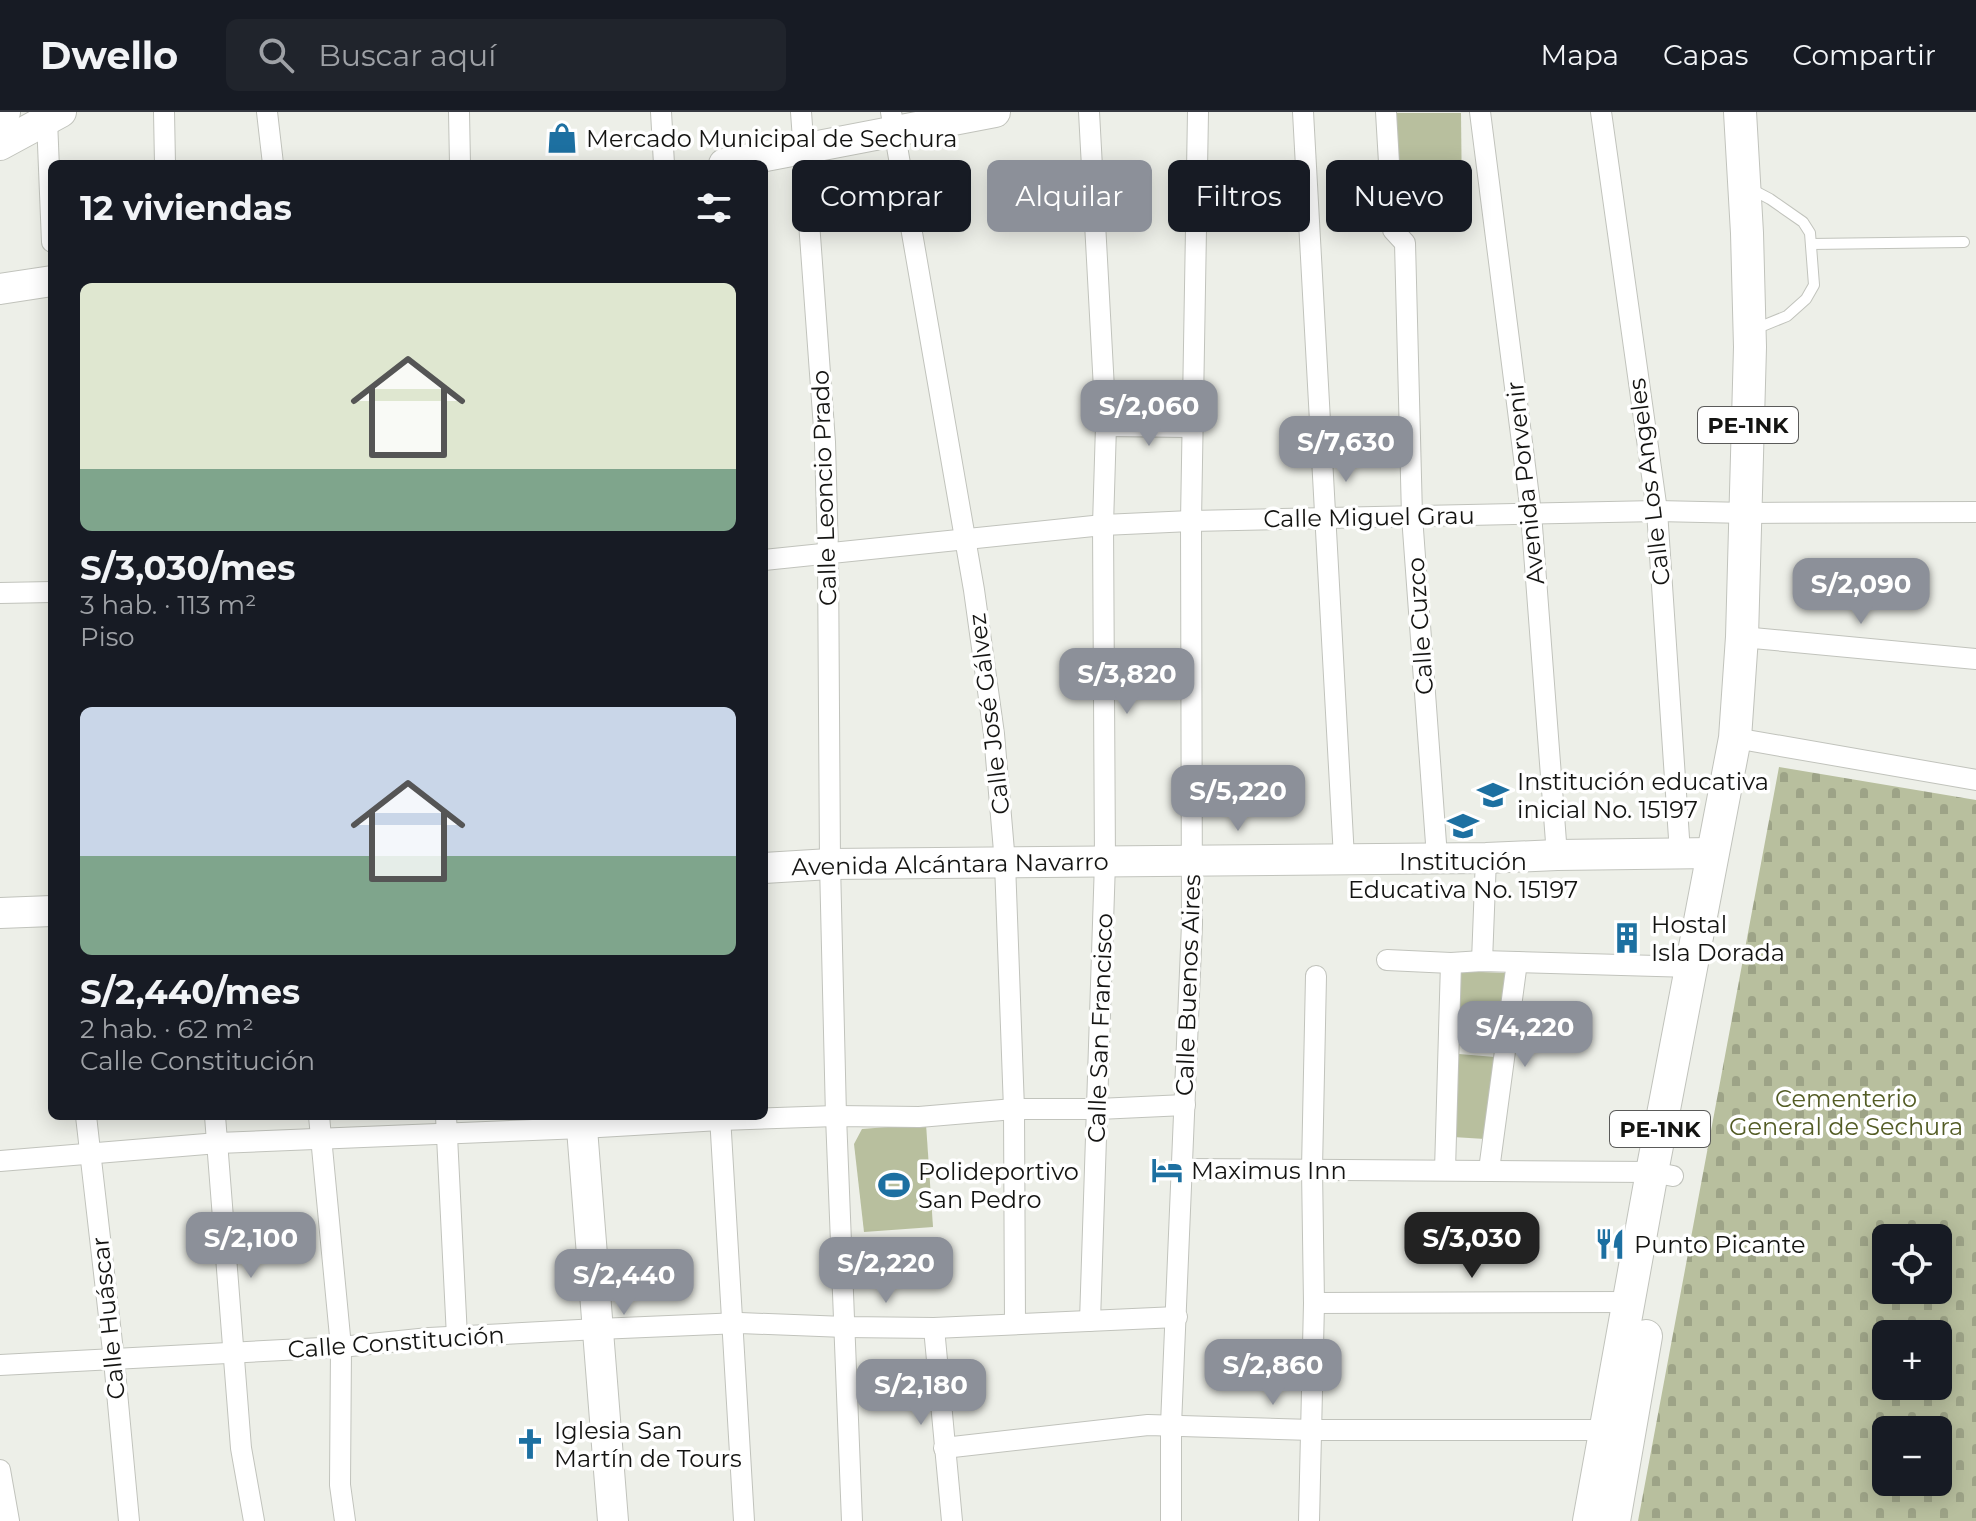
<!DOCTYPE html>
<html lang="es">
<meta charset="utf-8">
<style>
:root{--surface:#171b24;--page:#20242c;--text:#f1f3f6;--muted:#9ea1a6;--line:#363941;--accent:#8c9099}
body{margin:0;font-family:Montserrat,sans-serif;background:var(--page);color:var(--text);height:100vh;display:flex;flex-direction:column;font-size:30px;white-space:nowrap}
*{box-sizing:border-box;margin:0}
p{font-size:26px;color:var(--muted)}
.icon{flex:none;width:44px;height:44px;fill:none;stroke:currentColor;stroke-width:2;stroke-linecap:round;stroke-linejoin:round}
.map{position:relative;flex:1;overflow:hidden}
.drawer{position:absolute;left:48px;top:48px;width:720px;height:960px;display:flex;flex-direction:column;background:var(--surface);border-radius:12px;box-shadow:0 4px 20px #0003}
.drawer>*{flex:none}
.guide{position:absolute;left:792px;top:48px;width:760px;height:72px;display:flex;gap:16px}
.controls{position:absolute;left:1872px;top:1112px;display:grid;gap:16px}
.controls a{display:grid;place-items:center;width:80px;height:80px;border-radius:12px;background:var(--surface);box-shadow:0 4px 20px #0003;font-size:40px}
.price{position:absolute;translate:-50% -68px;padding:0 18px;border-radius:16px;background:var(--accent);color:#fff;font-size:26px;line-height:52px;filter:drop-shadow(0 2px 4px #0008)}
.price::after{content:'';position:absolute;left:50%;top:48px;width:24px;height:18px;margin-left:-12px;background:inherit;clip-path:polygon(0 0,100% 0,50% 100%)}
.price.selected{background:#222;color:#fff}
ul{padding:0;list-style:none}
li{display:grid;align-content:center;gap:16px;height:424px;padding:0 32px}
li span{display:grid;place-items:center;height:248px;border-radius:12px;color:#555}
li>.icon{margin-inline-start:auto}
span .icon{width:144px;height:144px;fill:#fffc;stroke-width:1}
li b{font-size:34px}
h2{display:flex;justify-content:space-between;align-items:center;height:96px;padding:0 32px;font-size:34px}
.tag{padding:0 28px;border-radius:12px;background:var(--surface);box-shadow:0 4px 20px #0003;font-size:28px;line-height:72px}
.tag.selected{background:var(--accent);color:#fff}
header{display:flex;align-items:center;gap:48px;box-sizing:border-box;height:112px;padding:0 40px;background:var(--surface);border-bottom:2px solid var(--line)}
header strong{font-size:38px}
nav{display:flex;gap:44px;margin-inline-start:auto;font-size:28px}
.search{width:560px;height:72px;background:var(--page);display:flex;align-items:center;gap:20px;box-sizing:border-box;padding:0 28px;border-radius:12px;color:var(--muted);font-size:30px}
.map>svg:first-child{display:block}
.cemetery{fill:url(#cemetery-stones);fill-rule:evenodd}
.park{fill:#b8bf9e}
.lines{fill:none;stroke-linecap:round;stroke-linejoin:round}
.lane-casing{stroke:#c1c3bc;stroke-width:12}
.street-casing{stroke:#c1c3bc;stroke-width:22}
.secondary-casing{stroke:#c1c3bc;stroke-width:32}
.primary-casing{stroke:#c1c3bc;stroke-width:34}
.lane{stroke:#fff;stroke-width:10}
.street{stroke:#fff;stroke-width:20}
.secondary{stroke:#fff;stroke-width:30}
.primary{stroke:#fff;stroke-width:32}
.labels{text-anchor:middle;dominant-baseline:central;stroke-width:7;stroke-linejoin:round;paint-order:stroke}
.shield{fill:#fff;stroke:#5a5a59;stroke-width:2}
.shield-label{font-size:22px;font-weight:bold;fill:#141412}
.poi-label{font-size:24px;fill:#141412;stroke:#fff;text-anchor:start}
.street-label{font-size:24px;fill:#141412;stroke:#fff}
.park-label{font-size:24px;fill:#535c25;stroke:#fff}
</style>
<header>
<strong>Dwello</strong>
<div class="search"><svg class="icon" aria-label="search" viewBox="0 0 24 24"><circle cx="10" cy="10" r="6"/><path d="M15 15l6 6"/></svg>Buscar aquí</div>
<nav><a>Mapa</a><a>Capas</a><a>Compartir</a></nav>
</header>
<div class="map">
<svg width="1976" height="1409" viewBox="0 0 1976 1409">
<defs>
<pattern id="cemetery-stones" width="16" height="16" patternUnits="userSpaceOnUse" patternTransform="scale(2)"><rect width="16" height="16" fill="#b8bf9e"/><path d="M2 7V4a2 2 0 0 1 4 0v3zM10 15v-3a2 2 0 0 1 4 0v3z" fill="#9da387"/></pattern>
</defs>
<rect width="100%" height="100%" fill="#edefe8"/>
<!-- cemetery -->
<path class="cemetery" d="M1779 655 1976 688V1409H1638ZM1886 1126H1938V1178H1886ZM1886 1222H1938V1274H1886ZM1886 1318H1938V1370H1886Z"/>
<!-- park -->
<g class="park">
<path d="M1393 1H1461L1462 92H1398Z"/>
<path d="M1458 859 1506 861 1497 937 1457 933Z"/>
<path d="M1459 942 1495 945 1485 1027 1453 1025Z"/>
<path d="M926 1012 933 1115 864 1120 854 1032 862 1017Z"/>
</g>
<g class="lines">
<defs>
<g id="lane">
<path d="M1751 77 1770 87 1803 110 1810 121 1814 173 1806 187 1787 204 1755 217"/>
<path d="M1811 132 1964 130"/>
</g>
<g id="street">
<path d="M164 0 165 52"/>
<path d="M267 0 273 52"/>
<path d="M459 0 460 52"/>
<path d="M661 0 664 52"/>
<path d="M801 0 825 330 828 442 830 752 836 1004 852 1409"/>
<path d="M891 0 974 478 994 622 1005 751 1014 997 1015 1212"/>
<path d="M1089 0 1106 314 1103 413 1105 750 1090 1209"/>
<path d="M1303 0 1344 746"/>
<path d="M1386 0 1393 118 1405 131 1412 404 1437 745"/>
<path d="M1480 0 1531 401 1557 743"/>
<path d="M1601 0 1657 399 1680 741"/>
<path d="M47 8 52 130"/>
<path d="M1106 314 1193 315"/>
<path d="M764 448 1103 413 1191 409 1657 399 1747 401 1976 400"/>
<path d="M0 481 52 480"/>
<path d="M1742 525 1976 547"/>
<path d="M1735 626 1976 668"/>
<path d="M1387 848 1451 851 1482 849 1692 855"/>
<path d="M1482 849 1486 746"/>
<path d="M86 1004 114 1248 129 1409"/>
<path d="M215 1004 241 1336 254 1409"/>
<path d="M319 1004 341 1235 340 1373 345 1409"/>
<path d="M446 1004 457 1225"/>
<path d="M720 1004 744 1409"/>
<path d="M0 1049 218 1031 582 1016 720 1008 836 1004 919 1005 1014 997H1098L1185 993"/>
<path d="M1183 1057 1652 1060 1673 1064"/>
<path d="M1445 1058 1451 851"/>
<path d="M1489 1058 1517 850"/>
<path d="M1314 1191 1630 1190"/>
<path d="M934 1216 952 1409"/>
<path d="M0 1253 341 1235 429 1226 598 1217 740 1211 845 1215 934 1216 1177 1205"/>
<path d="M944 1336 1148 1313 1312 1318H1606"/>
<path d="M0 1358 9 1409"/>
<path d="M1171 1409V1313L1192 812 1191 409 1198 0"/>
<path d="M1309 1409 1314 1191 1312 1057 1316 864"/>
</g>
<g id="secondary">
<path d="M0 3 5 0"/>
<path d="M0 33 61 0"/>
<path d="M724 52 995 0"/>
<path d="M0 177 52 169"/>
<path d="M764 756 830 752 1486 746 1557 743 1713 741"/>
<path d="M0 801 52 799"/>
<path d="M581 1004 613 1409"/>
</g>
<g id="primary">
<path d="M1589 1409 1652 1060 1735 626 1742 525 1750 235 1747 121 1740 0"/>
<path d="M1614 1409 1646 1224"/>
</g>
</defs>
<!-- lane casing -->
<use href="#lane" class="lane-casing"/>
<!-- street casing -->
<use href="#street" class="street-casing"/>
<!-- secondary casing -->
<use href="#secondary" class="secondary-casing"/>
<!-- primary casing -->
<use href="#primary" class="primary-casing"/>
<!-- lane -->
<use href="#lane" class="lane"/>
<!-- street -->
<use href="#street" class="street"/>
<!-- secondary -->
<use href="#secondary" class="secondary"/>
<!-- primary -->
<use href="#primary" class="primary"/>
</g>
<!-- icons -->
<defs>
<symbol id="shop-bare" viewBox="-9 -9 18 18"><path d="M-5-2.5h2.3a2.7 3.5 0 0 1 5.4 0H5L5.5 6h-11ZM-1.5-2.5h3a1.5 2.3 0 0 0-3 0Z" fill="#1d70a1" stroke="#fff" stroke-width="2.5" paint-order="stroke"/></symbol>
<symbol id="school-bare" viewBox="-9 -9 18 18"><path d="M0-5L7-2L0 1L-7-2ZM-4 1L0 2.5L4 1V4Q0 6-4 4Z" fill="#1d70a1" stroke="#fff" stroke-width="2.5" paint-order="stroke"/></symbol>
<symbol id="building-bare" viewBox="-9 -9 18 18"><path d="M-4-6H4V6H1V3H-1V6H-4ZM-2.5-4.3h1.7v1.8h-1.7ZM.8-4.3h1.7v1.8H.8ZM-2.5-1h1.7V.8h-1.7ZM.8-1h1.7V.8H.8Z" fill="#1d70a1" stroke="#fff" stroke-width="2.5" paint-order="stroke"/></symbol>
<symbol id="hotel-bare" viewBox="-9 -9 18 18"><path d="M-6-4.5h1.5V1H6V5H4.5V3h-9V5H-6ZM-4 0a1.8 1.8 0 1 1 3.6 0ZM.5 0V-2.5h3Q6-2.5 6 0Z" fill="#1d70a1" stroke="#fff" stroke-width="2.5" paint-order="stroke"/></symbol>
<symbol id="stadium-bare" viewBox="-9 -9 18 18"><path d="M0-5a6.5 5 0 1 0 0 10a6.5 5 0 1 0 0-10ZM-3.5-1.8h7v3.6h-7Z" fill="#1d70a1" stroke="#fff" stroke-width="2.5" paint-order="stroke"/></symbol>
<symbol id="restaurant-bare" viewBox="-9 -9 18 18"><path d="M-5-6h1v4h1v-4h1v4h1v-4h1v5L-1.5 .5V6h-2V.5L-5-1ZM5-6V6H3V1.5H1.5Q1.5-4 5-6Z" fill="#1d70a1" stroke="#fff" stroke-width="2.5" paint-order="stroke"/></symbol>
<symbol id="church-bare" viewBox="-9 -9 18 18"><path d="M-1.2-6h2.4v3.5h3.3v2.4h-3.3V6h-2.4V-.1h-3.3v-2.4h3.3Z" fill="#1d70a1" stroke="#fff" stroke-width="2.5" paint-order="stroke"/></symbol>
</defs>
<g fill-rule="evenodd">
<use href="#shop-bare" x="540" y="4" width="44" height="44"/>
<use href="#school-bare" x="1471" y="661" width="44" height="44"/>
<use href="#school-bare" x="1441" y="692" width="44" height="44"/>
<use href="#building-bare" x="1605" y="804" width="44" height="44"/>
<use href="#hotel-bare" x="1145" y="1036" width="44" height="44"/>
<use href="#stadium-bare" x="872" y="1051" width="44" height="44"/>
<use href="#restaurant-bare" x="1588" y="1110" width="44" height="44"/>
<use href="#church-bare" x="508" y="1310" width="44" height="44"/>
</g>
<g class="labels">
<!-- shield labels -->
<g class="shield">
<rect x="1698" y="295" width="100" height="36" rx="6"/>
<rect x="1610" y="999" width="100" height="36" rx="6"/>
</g>
<g class="shield-label">
<text x="1748" y="313">PE-1NK</text>
<text x="1660" y="1017">PE-1NK</text>
</g>
<!-- poi labels -->
<g class="poi-label">
<text x="586" y="26">Mercado Municipal de Sechura</text>
<text x="1517" y="669">Institución educativa<tspan x="1517" dy="28">inicial No. 15197</tspan></text>
<text x="1463" y="749" text-anchor="middle">Institución<tspan x="1463" dy="28">Educativa No. 15197</tspan></text>
<text x="1651" y="812">Hostal<tspan x="1651" dy="28">Isla Dorada</tspan></text>
<text x="1191" y="1058">Maximus Inn</text>
<text x="918" y="1059">Polideportivo<tspan x="918" dy="28">San Pedro</tspan></text>
<text x="1634" y="1132">Punto Picante</text>
<text x="554" y="1318">Iglesia San<tspan x="554" dy="28">Martín de Tours</tspan></text>
</g>
<!-- street labels -->
<g class="street-label">
<text transform="translate(1649 370) rotate(-97)">Calle Los Angeles</text>
<text transform="translate(1525 371) rotate(-96)">Avenida Porvenir</text>
<text transform="translate(824 376) rotate(-92)">Calle Leoncio Prado</text>
<text transform="translate(1369 405) rotate(-1)">Calle Miguel Grau</text>
<text transform="translate(1420 514) rotate(-94)">Calle Cuzco</text>
<text transform="translate(989 602) rotate(-97)">Calle José Gálvez</text>
<text transform="translate(950 752) rotate(-1)">Avenida Alcántara Navarro</text>
<text transform="translate(1188 873) rotate(-88)">Calle Buenos Aires</text>
<text transform="translate(1100 916) rotate(-88)">Calle San Francisco</text>
<text transform="translate(108 1206) rotate(-96)">Calle Huáscar</text>
<text transform="translate(396 1230) rotate(-4)">Calle Constitución</text>
</g>
<!-- park labels -->
<g class="park-label">
<text x="1846" y="986">Cementerio<tspan x="1846" dy="28">General de Sechura</tspan></text>
</g>
</g>
</svg>
<div class="controls">
<a><svg class="icon" aria-label="locate" viewBox="0 0 24 24"><circle cx="12" cy="12" r="6"/><path d="M12 2v4M12 18v4M2 12h4M18 12h4"/></svg></a>
<a>+</a>
<a>−</a>
</div>
<b class="price" style="left:1149px;top:336px">S/2,060</b>
<b class="price" style="left:1346px;top:372px">S/7,630</b>
<b class="price" style="left:1861px;top:514px">S/2,090</b>
<b class="price" style="left:1127px;top:604px">S/3,820</b>
<b class="price" style="left:1238px;top:721px">S/5,220</b>
<b class="price" style="left:1525px;top:957px">S/4,220</b>
<b class="price" style="left:251px;top:1168px">S/2,100</b>
<b class="price selected" style="left:1472px;top:1168px">S/3,030</b>
<b class="price" style="left:886px;top:1193px">S/2,220</b>
<b class="price" style="left:624px;top:1205px">S/2,440</b>
<b class="price" style="left:1273px;top:1295px">S/2,860</b>
<b class="price" style="left:921px;top:1315px">S/2,180</b>
<div class="guide">
<a class="tag">Comprar</a>
<a class="tag selected">Alquilar</a>
<a class="tag">Filtros</a>
<a class="tag">Nuevo</a>
</div>
<section class="drawer">
<h2>12 viviendas<svg class="icon" aria-label="filters" viewBox="0 0 24 24"><path d="M4 7h16M4 17h16"/><circle cx="9" cy="7" r="2"/><circle cx="15" cy="17" r="2"/></svg></h2>
<ul>
<li><span style="background:linear-gradient(#dfe7d0 75%,#7fa58c 0)"><svg class="icon" aria-label="home" viewBox="0 0 24 24"><path d="M3 11l9-7 9 7M6 9v11h12V9"/></svg></span><div><b>S/3,030/mes</b><p>3 hab. · 113 m²</p><p>Piso</p></div></li>
<li><span style="background:linear-gradient(#c9d6e8 60%,#7fa58c 0)"><svg class="icon" aria-label="home" viewBox="0 0 24 24"><path d="M3 11l9-7 9 7M6 9v11h12V9"/></svg></span><div><b>S/2,440/mes</b><p>2 hab. · 62 m²</p><p>Calle Constitución</p></div></li>
</ul>
</section>
</div>
